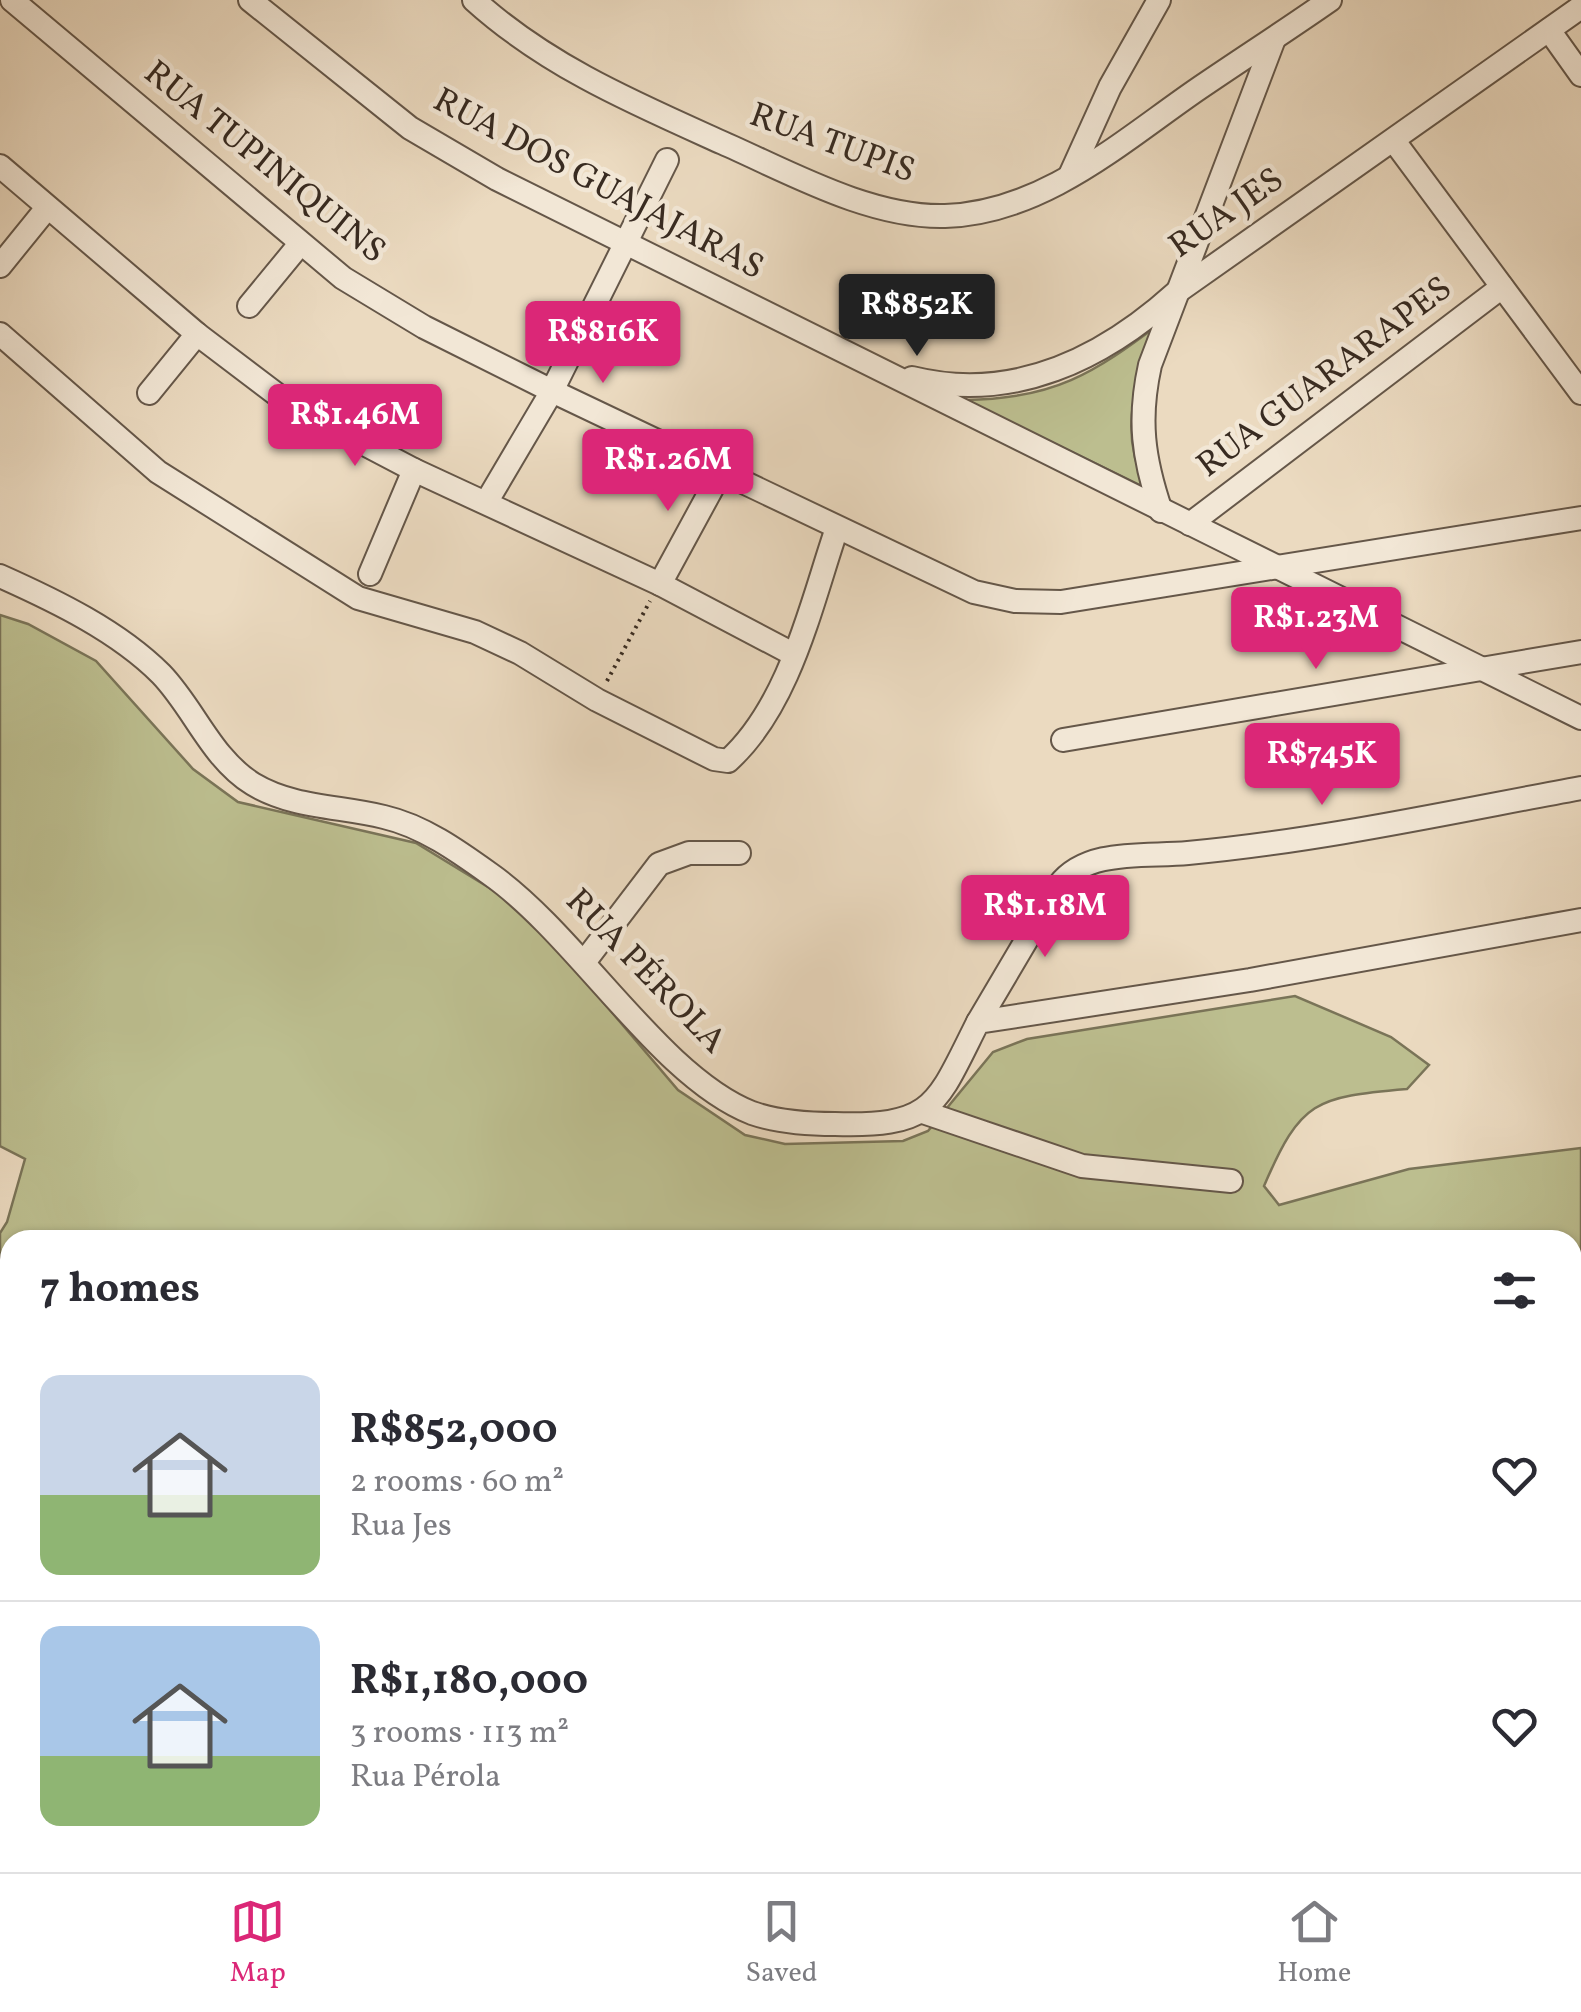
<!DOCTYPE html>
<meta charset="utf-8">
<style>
:root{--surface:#fff;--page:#f7f7f7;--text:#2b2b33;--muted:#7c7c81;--line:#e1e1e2;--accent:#db2777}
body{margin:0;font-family:Vollkorn,serif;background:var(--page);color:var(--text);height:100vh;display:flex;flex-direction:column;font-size:38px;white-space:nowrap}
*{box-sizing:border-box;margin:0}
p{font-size:32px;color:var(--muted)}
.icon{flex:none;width:55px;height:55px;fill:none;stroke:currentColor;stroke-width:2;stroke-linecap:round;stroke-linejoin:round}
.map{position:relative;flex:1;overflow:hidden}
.details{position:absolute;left:0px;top:1230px;width:1582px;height:642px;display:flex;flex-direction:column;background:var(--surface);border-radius:30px 30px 0 0;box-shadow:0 2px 8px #0004}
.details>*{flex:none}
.price{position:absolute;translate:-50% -85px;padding:0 22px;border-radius:10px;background:var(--accent);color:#fff;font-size:32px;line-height:65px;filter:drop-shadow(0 2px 5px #0008)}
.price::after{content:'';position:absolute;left:50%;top:60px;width:30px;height:22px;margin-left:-15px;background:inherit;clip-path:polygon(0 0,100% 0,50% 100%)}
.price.current{background:#222;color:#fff}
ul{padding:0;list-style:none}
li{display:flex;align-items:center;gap:30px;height:250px;padding:0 40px}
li+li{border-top:2px solid var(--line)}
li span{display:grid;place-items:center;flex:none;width:280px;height:200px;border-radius:20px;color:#555}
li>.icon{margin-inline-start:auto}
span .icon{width:120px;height:120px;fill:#fffc;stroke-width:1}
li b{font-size:42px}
h2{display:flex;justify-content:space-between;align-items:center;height:120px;padding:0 40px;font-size:42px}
.dock{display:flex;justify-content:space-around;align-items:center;height:140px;border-top:2px solid var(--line);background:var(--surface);font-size:28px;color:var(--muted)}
.dock a{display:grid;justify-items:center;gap:5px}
.dock .current{color:var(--accent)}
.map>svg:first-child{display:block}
.green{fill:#bcbe8f;stroke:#7a7458;stroke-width:2.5}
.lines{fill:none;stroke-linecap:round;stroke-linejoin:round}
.minor-casing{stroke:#655749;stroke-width:26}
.major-casing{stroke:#382b21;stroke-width:31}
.path{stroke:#382b21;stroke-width:4;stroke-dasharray:2.5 5;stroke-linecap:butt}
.minor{stroke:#f2e7d6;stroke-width:22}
.major{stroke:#ebdac0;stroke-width:28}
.labels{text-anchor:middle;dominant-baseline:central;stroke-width:9;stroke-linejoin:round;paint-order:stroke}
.street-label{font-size:35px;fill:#382b21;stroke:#f2e7d6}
</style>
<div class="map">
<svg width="1581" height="1872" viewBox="0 0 1581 1872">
<rect width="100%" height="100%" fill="#ebdac0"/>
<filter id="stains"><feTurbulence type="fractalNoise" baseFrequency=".002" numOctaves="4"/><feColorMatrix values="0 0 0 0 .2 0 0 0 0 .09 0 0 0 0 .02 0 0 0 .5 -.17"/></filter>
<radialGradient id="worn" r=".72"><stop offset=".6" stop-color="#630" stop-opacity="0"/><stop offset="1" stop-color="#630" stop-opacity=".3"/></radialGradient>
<!-- green -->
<g class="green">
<path d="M1162 322C1135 379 1117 429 1146 488L965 400C1054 399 1093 374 1162 322Z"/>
<path d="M0 615 28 624 96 661 193 769 238 802 416 843 501 895 535 922 678 1090 745 1135 785 1144 903 1141 928 1131 993 1052 1027 1039 1295 996 1391 1037 1429 1065 1407 1089C1315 1097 1301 1100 1264 1186L1279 1205 1409 1169 1581 1148V1609L1573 1612 1572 1240H10V1433L0 1424V1233L7 1222 25 1159 0 1146Z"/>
<path d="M0 1557 10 1567V1862H477L493 1872H0Z"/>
</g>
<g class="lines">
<defs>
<g id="minor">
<path d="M12 0 343 278 424 327 552 391 974 592 1015 601 1061 602 1581 518"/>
<path d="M250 0 410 128 497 179 1581 718"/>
<path d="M474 0C547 66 634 103 723 143 789 172 870 218 945 216 1043 213 1121 142 1198 89 1242 59 1287 30 1330 0"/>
<path d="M1549 30 1581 75"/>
<path d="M1394 141 1581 393"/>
<path d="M0 166 197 334 292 406 414 470 660 584 793 654"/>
<path d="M1071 173 1110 87 1159 0"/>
<path d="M0 266 47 208"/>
<path d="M249 306 300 244"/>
<path d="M0 334 158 472 358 598 475 632 520 653 597 700 714 759 728 761C790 705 811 604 837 528"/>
<path d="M912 378C1013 403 1103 359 1177 292L1581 7"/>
<path d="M149 393 197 334"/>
<path d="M487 501 552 391 667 160"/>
<path d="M1161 511C1143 458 1138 419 1150 365L1274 39"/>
<path d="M1190 524 1502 287"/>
<path d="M370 574 414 470"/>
<path d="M0 576C56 601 118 631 161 674 194 708 211 758 253 784 293 808 340 806 384 817 423 826 458 851 490 874 578 936 660 1077 752 1113 778 1122 808 1124 835 1124 935 1127 936 1105 978 1022L1250 980 1581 920"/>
<path d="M660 584 722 470"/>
<path d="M1063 740 1581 652"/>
<path d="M585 961 659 864 689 853H739"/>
<path d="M978 1022 1059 885C1087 848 1146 857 1188 853 1319 841 1451 812 1581 788"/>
<path d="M923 1112 1082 1166 1231 1181"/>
<path d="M1572 1712 1581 1711"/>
<path d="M1133 1862 1149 1872"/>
<path d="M859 1872 864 1862"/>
<path d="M1381 1872 1399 1862"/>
</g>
<g id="major">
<path d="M0 1460 10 1468"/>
<path d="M0 1520 10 1528"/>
<path d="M512 1862 529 1872"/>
<path d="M598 1862 617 1872"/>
</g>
</defs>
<!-- minor casing -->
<use href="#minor" class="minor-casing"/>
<!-- major casing -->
<use href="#major" class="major-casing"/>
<!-- path -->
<g class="path">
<path d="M607 681 650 601"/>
<path d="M465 1862 482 1872"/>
</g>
<!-- minor -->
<use href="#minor" class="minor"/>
<!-- major -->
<use href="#major" class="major"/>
</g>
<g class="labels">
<!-- street labels -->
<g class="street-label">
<text transform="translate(832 144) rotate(20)">RUA TUPIS</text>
<text transform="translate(264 163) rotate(39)">RUA TUPINIQUINS</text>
<text transform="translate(598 185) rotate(28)">RUA DOS GUAJAJARAS</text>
<text transform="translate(1227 214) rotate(-35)">RUA JES</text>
<text transform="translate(1325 378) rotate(-37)">RUA GUARARAPES</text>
<text transform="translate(645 972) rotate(46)">RUA PÉROLA</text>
</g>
</g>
<rect width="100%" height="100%" filter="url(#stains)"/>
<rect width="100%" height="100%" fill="url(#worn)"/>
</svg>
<b class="price current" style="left:917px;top:359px">R$852K</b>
<b class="price" style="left:603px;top:386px">R$816K</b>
<b class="price" style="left:355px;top:469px">R$1.46M</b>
<b class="price" style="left:668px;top:514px">R$1.26M</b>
<b class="price" style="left:1316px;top:672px">R$1.23M</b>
<b class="price" style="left:1322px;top:808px">R$745K</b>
<b class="price" style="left:1045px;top:960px">R$1.18M</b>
<section class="details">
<h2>7 homes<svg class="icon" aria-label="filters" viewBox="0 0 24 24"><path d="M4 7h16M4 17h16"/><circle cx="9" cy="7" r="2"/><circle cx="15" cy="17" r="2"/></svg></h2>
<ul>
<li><span style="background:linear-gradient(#c9d6e8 60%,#8fb573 0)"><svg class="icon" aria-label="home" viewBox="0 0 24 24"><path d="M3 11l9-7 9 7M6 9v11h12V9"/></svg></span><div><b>R$852,000</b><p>2 rooms · 60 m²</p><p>Rua Jes</p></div><svg class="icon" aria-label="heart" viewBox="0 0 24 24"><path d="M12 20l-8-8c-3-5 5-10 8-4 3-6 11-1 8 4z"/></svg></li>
<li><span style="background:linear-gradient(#a9c7e8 65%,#8fb573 0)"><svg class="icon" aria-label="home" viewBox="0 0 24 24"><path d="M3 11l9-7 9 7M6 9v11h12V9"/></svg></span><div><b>R$1,180,000</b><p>3 rooms · 113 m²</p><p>Rua Pérola</p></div><svg class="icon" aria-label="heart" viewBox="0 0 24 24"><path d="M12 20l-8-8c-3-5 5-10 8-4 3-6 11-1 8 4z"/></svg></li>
</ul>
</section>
</div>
<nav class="dock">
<a class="current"><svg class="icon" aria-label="map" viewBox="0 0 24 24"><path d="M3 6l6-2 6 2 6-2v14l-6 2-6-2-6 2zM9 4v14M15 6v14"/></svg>Map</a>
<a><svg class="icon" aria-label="saved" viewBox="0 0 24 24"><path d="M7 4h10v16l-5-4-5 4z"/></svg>Saved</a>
<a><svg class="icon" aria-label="home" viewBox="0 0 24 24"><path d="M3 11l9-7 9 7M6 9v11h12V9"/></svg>Home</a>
</nav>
